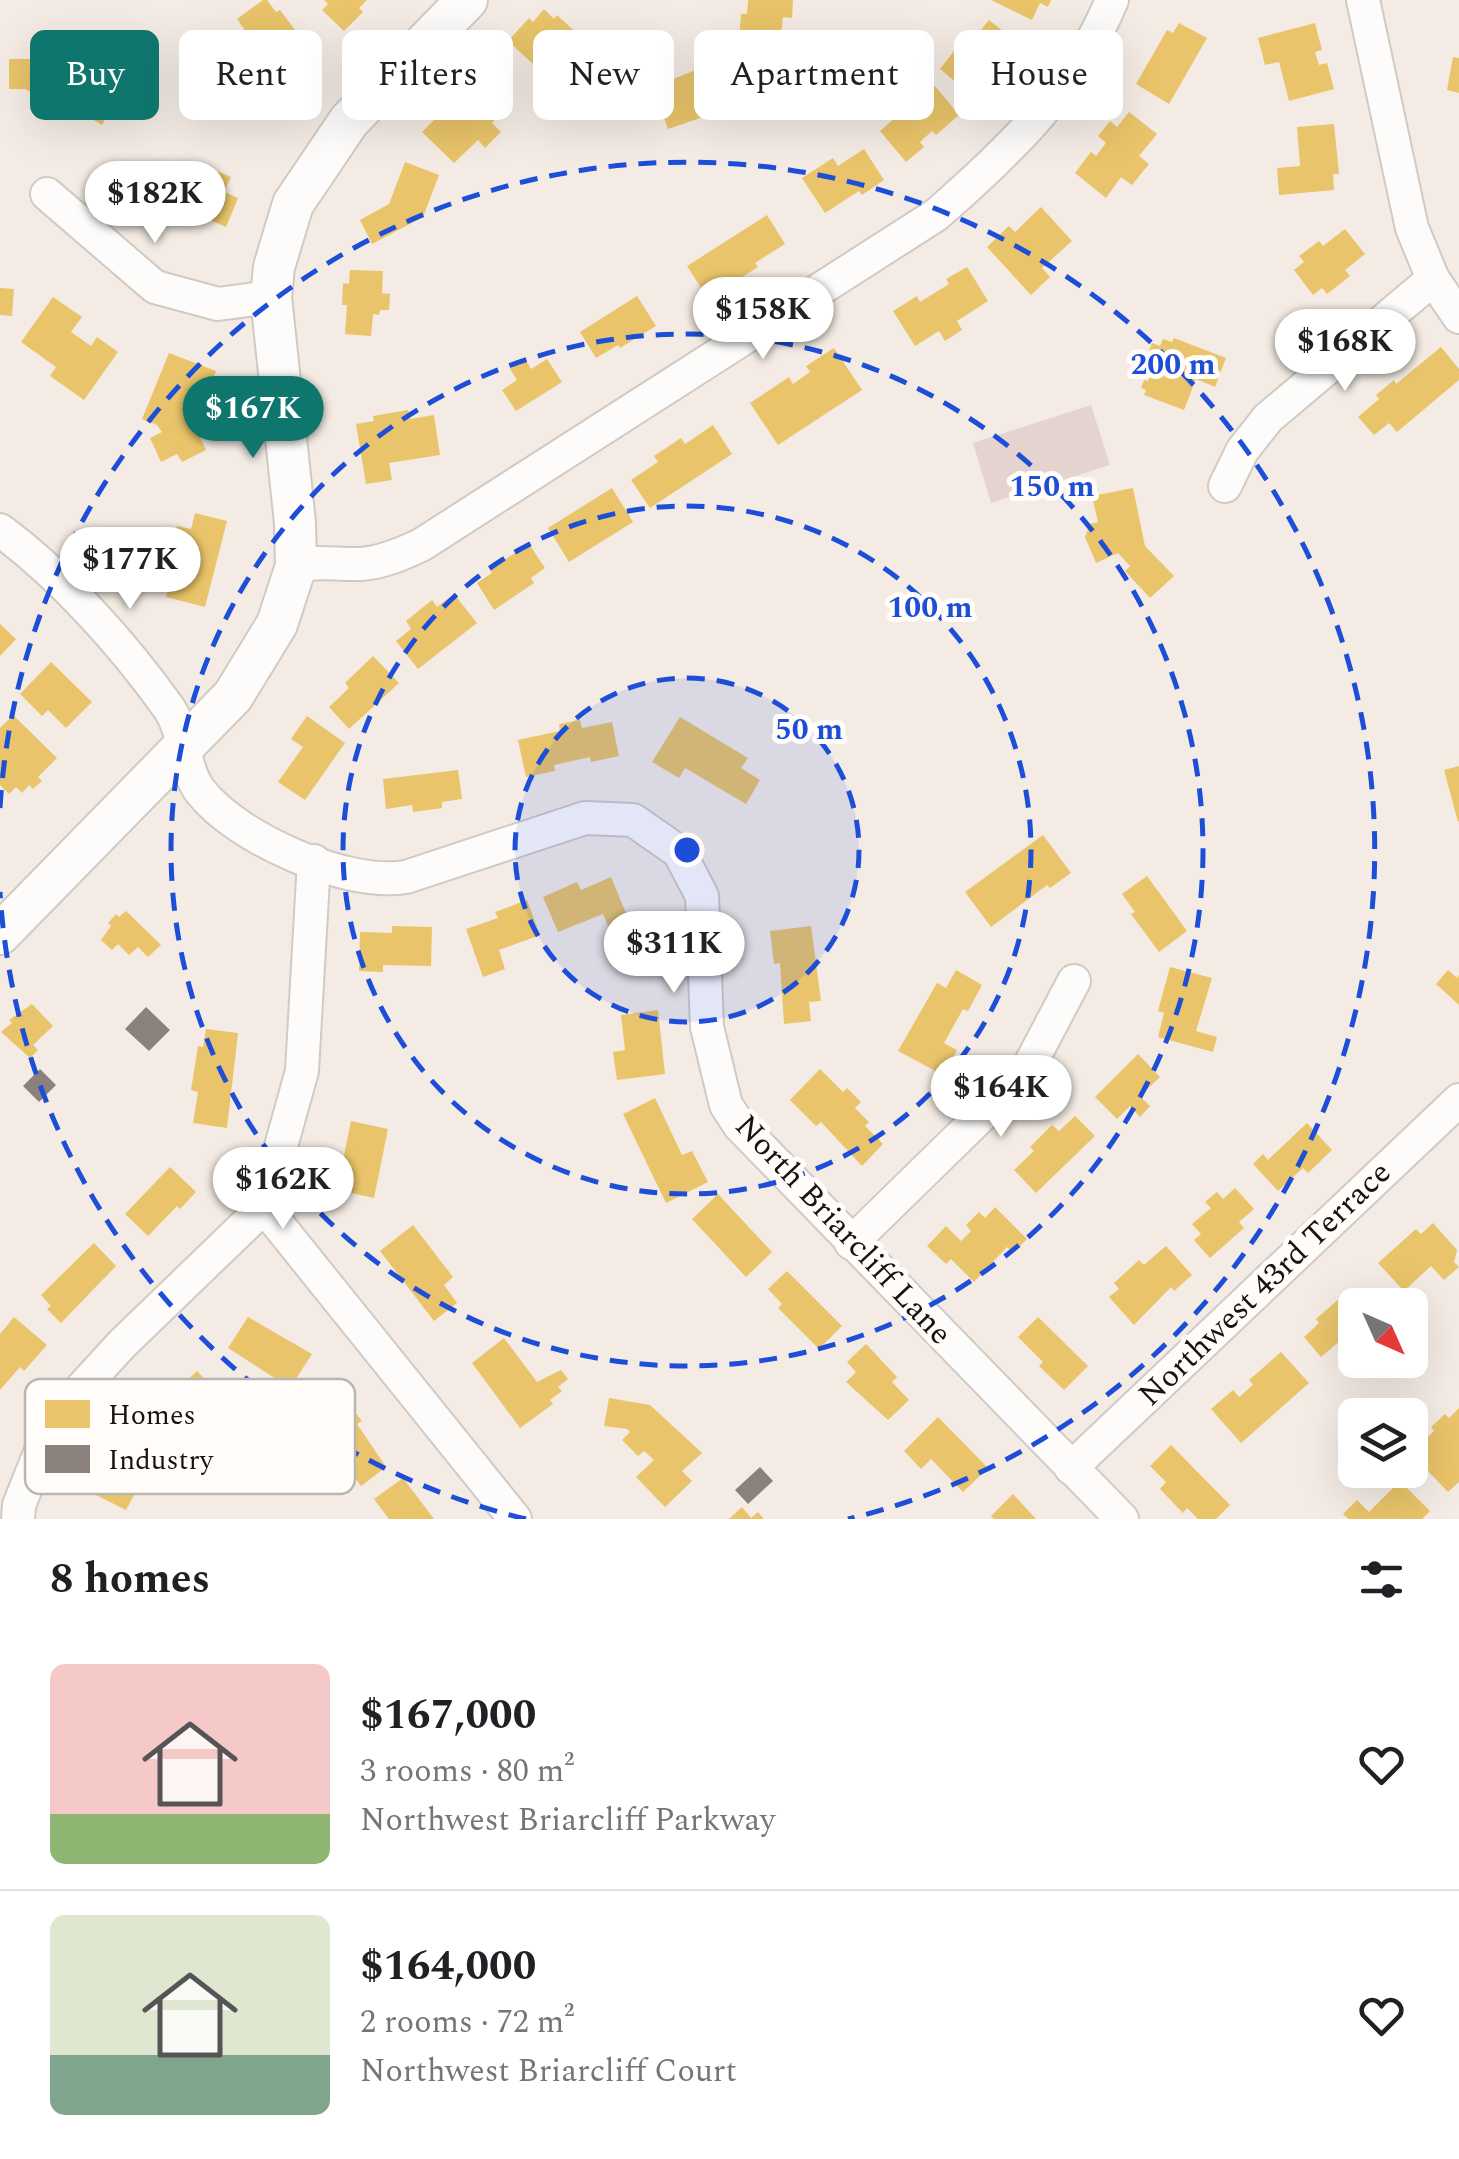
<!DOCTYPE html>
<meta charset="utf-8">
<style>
:root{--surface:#fff;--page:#f6f6f6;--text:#202124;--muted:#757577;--line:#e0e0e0;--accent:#0f766e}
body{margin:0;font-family:Spectral,serif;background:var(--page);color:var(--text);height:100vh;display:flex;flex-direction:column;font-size:38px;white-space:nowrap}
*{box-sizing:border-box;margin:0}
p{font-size:32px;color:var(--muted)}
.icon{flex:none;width:55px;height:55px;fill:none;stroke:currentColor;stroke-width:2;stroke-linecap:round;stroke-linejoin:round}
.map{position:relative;height:1519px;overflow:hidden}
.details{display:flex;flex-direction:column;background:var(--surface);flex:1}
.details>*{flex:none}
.guide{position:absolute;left:30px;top:30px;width:1400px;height:90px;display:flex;gap:20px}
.needle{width:65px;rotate:135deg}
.tools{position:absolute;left:1338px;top:1288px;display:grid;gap:20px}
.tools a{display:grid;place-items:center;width:90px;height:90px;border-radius:15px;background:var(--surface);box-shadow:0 10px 40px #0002;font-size:50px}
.price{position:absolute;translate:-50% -85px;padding:0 22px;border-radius:35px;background:#fff;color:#222;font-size:32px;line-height:65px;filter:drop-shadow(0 2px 5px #0008)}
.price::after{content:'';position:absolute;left:50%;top:60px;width:30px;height:22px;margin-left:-15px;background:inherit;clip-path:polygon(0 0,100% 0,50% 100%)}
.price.selected{background:var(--accent);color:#fff}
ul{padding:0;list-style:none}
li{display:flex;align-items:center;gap:30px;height:250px;padding:0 50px}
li+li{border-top:2px solid var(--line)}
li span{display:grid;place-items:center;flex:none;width:280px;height:200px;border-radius:15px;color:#555}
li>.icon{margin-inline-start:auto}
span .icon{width:120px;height:120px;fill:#fffc;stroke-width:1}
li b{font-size:42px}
h2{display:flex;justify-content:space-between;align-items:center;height:120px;padding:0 50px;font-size:42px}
.pill{padding:0 35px;border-radius:15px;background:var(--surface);box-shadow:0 10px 40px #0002;font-size:35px;line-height:90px}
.pill.selected{background:var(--accent);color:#fff}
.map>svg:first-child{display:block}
.green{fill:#e5d3cf}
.homes{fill:#e9c46a}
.industry{fill:#8a817c}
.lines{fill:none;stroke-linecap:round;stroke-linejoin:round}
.minor-casing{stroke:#d0cac4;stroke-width:36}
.major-casing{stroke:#d0cac4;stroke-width:44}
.minor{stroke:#fdfcfb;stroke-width:32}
.major{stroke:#fdfcfb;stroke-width:40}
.ring{fill:none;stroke:#1d4ed8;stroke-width:5;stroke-dasharray:18 12}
.labels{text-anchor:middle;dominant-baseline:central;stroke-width:10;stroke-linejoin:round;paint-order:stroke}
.street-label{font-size:32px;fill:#16120d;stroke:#fffcf9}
.key{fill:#fffcf9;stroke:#b9b6b2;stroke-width:2.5}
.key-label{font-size:28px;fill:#16120d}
.centre{fill:#1d4ed8;stroke:#fffcf9;stroke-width:5}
.ring-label{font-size:30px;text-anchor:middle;font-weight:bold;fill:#1d4ed8;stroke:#fffcf9;stroke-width:10;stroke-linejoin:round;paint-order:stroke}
</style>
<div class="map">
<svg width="1459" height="1519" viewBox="0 0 1459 1519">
<rect width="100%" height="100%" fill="#f4ece4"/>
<!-- green -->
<path class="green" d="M1091 405 1110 465 991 503 973 443Z"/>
<!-- homes -->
<g class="homes">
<path d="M263 0H267L276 12 280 10 295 30 292 32 297 42 280 54 275 46 256 62 272 91 248 103 235 79 242 75 236 67 226 74 211 54 244 29 237 19Z"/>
<path d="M324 0H367L359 8 363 12 344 31 322 10 328 4Z"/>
<path d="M748 0H793L792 18 783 17 778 62 742 59 744 41 739 40 741 14H747Z"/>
<path d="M991 0H1051L1048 7 1040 3 1032 20Z"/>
<path d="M544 9 554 19 557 15 581 37 572 46H591L590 86H583V105H557V97H544V74L508 41 529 18 533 22Z"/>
<path d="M989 20 1023 47 989 89 984 85 974 97 940 69 954 51 964 59 972 50 968 46Z"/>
<path d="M1179 23 1207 38 1169 104 1136 84 1167 30 1173 33Z"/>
<path d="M1315 23 1322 50 1315 52 1319 65 1327 63 1334 89 1289 101 1279 62 1265 65 1258 38Z"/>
<path d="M1453 57 1459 58V93L1447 90Z"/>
<path d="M9 59H39L38 68 86 69V83L115 101 102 125 71 107 56 106 51 112H41L34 106V94L25 89H9Z"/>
<path d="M706 66 721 111 668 129 661 110 653 112 645 90Z"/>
<path d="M476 81 484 89 488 85 503 100 494 110 499 115 492 123 501 132 485 148 478 140 454 163 422 132 441 113 448 120 459 110 461 112 468 106 460 97Z"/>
<path d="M935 86 959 115 936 135 932 131 920 142 924 147 906 162 880 131 897 116 888 104 909 87 919 99Z"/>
<path d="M1129 112 1157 134 1139 156 1149 164 1132 185 1121 177 1106 198 1075 173 1091 152 1096 156 1106 143 1098 136 1110 121 1117 127Z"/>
<path d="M1334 124 1339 174H1333L1334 190 1279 195 1277 168 1300 166 1297 127Z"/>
<path d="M864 149 884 180 862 195 859 191 825 213 802 178 833 158 838 166Z"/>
<path d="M405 162 439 175 423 217 372 244 360 220 389 204Z"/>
<path d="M163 164 205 182 210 168 231 177 224 192 238 198 226 227 182 208 184 201 151 190Z"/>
<path d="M1041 207 1072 241 1042 268 1050 277 1031 295 987 247 1009 226 1015 232Z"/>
<path d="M767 215 785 244 755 263 758 267 725 288 722 284 705 294 687 266Z"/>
<path d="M1345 229 1365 254 1345 270 1350 276 1327 294 1322 288 1313 295 1294 270 1304 262 1299 256 1319 241 1323 246Z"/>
<path d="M967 267 988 301 957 321 962 330 945 341 939 331 915 346 893 311 917 296 920 302 949 284 946 279Z"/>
<path d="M350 270 383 271 382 293 390 294 389 310H380L379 315 373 314 371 336 345 334 347 305H342L343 283 349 284Z"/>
<path d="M0 288 14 289 12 316 0 315Z"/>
<path d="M637 296 656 326 620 348 618 345 596 358 580 332Z"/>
<path d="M53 297 82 317 71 332 91 346 97 337 118 352 84 400 50 376 56 367 21 342Z"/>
<path d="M1174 338 1226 358 1215 387 1196 379 1184 410 1144 395 1146 390 1141 388 1144 380 1148 381 1154 366 1145 362 1152 343 1160 346 1163 339 1172 342Z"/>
<path d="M1441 347 1459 369V380L1397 432 1389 423 1374 435 1358 417 1379 399 1376 395 1394 380 1396 384Z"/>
<path d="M834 348 862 390 778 445 750 403 789 377 793 384 810 372 806 366Z"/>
<path d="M169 353 216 371 195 426 206 450 182 462 177 454 161 462 150 438 162 432 157 425 142 419Z"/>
<path d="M525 359 531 369 547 359 562 382 516 411 502 390 517 380 510 369Z"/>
<path d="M408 410 410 419 434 415 440 455 389 463 392 480 366 484 356 424 374 421 373 416Z"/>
<path d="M713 425 732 454 650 508 631 480 658 462 654 456 681 438 685 444Z"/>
<path d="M612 488 633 522 569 562 548 528Z"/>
<path d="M1133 488 1145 546 1174 576 1150 598 1125 571 1130 566 1118 553 1096 563 1085 537 1090 524 1098 522 1092 496Z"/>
<path d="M195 513 227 521 205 607 166 597 174 568 184 571 187 562 184 561 187 550 172 546 177 526 191 529Z"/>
<path d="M529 544 545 568 531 578 534 583 494 610 477 583 492 573 490 569Z"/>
<path d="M454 594 477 623 418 669 396 641 411 629 406 621 432 600 437 607Z"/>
<path d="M0 624 16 639 0 656Z"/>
<path d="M373 656 399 683 349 729 329 707 349 688 345 683Z"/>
<path d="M51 662 92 702 66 728 48 710 42 716 20 694Z"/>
<path d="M13 715 57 758 38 777 42 781 33 789 29 785 22 793 16 787 9 794 0 785V728Z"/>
<path d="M307 716 345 743 305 800 278 782 303 747 291 739Z"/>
<path d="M680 717 748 758 741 768 760 780 746 804 685 768 679 778 652 762Z"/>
<path d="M580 720 582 728 612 722 619 756 591 762 590 757 554 765 555 771 526 777 518 740 560 731 559 724Z"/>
<path d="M1459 766V821L1458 822 1444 770Z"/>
<path d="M458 770 462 799 442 802V808L413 812 412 805 386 809 383 779Z"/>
<path d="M1043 835 1071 873 1050 888 1047 885 991 927 965 892Z"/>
<path d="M1147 876 1187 931 1159 952 1131 914 1135 912 1122 894Z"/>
<path d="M611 877 628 918 608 926 603 914 558 932 543 897 577 882 581 890Z"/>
<path d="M527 900 540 935 499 950 505 969 483 977 466 929 498 918 495 912Z"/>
<path d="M126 911 161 945 148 957 138 947 129 955 118 944 112 950 101 940 111 926 108 923 116 914 119 917Z"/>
<path d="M392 926 432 927 431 966 383 965V972L359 971 360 932 392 933Z"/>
<path d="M811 926 821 1001 809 1002 811 1021 784 1024 780 963 774 964 770 931Z"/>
<path d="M1170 967 1212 978 1196 1031 1217 1037 1213 1052 1158 1037 1164 1013 1158 1011Z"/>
<path d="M956 970 982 985 968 1011 963 1009 944 1043 957 1050 943 1075 898 1051 937 983 946 988Z"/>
<path d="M1448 970 1457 978 1459 975V1005L1436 984Z"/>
<path d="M32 1004 53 1026 33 1045 38 1050 30 1058 1 1032 12 1023 9 1020Z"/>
<path d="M658 1010 665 1074 617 1080 613 1052 625 1050 621 1015Z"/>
<path d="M206 1029 238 1033 227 1128 193 1123 198 1092 191 1090 198 1046 203 1047Z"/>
<path d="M1138 1054 1160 1077 1140 1096 1150 1106 1140 1117 1130 1106 1117 1119 1095 1097Z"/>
<path d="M820 1069 843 1092 847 1088 861 1102 855 1108 869 1122 865 1126 883 1144 862 1166 821 1122 816 1126 790 1100Z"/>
<path d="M655 1098 682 1155 692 1151 708 1182 666 1203 623 1114Z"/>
<path d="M1075 1116 1095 1136 1036 1193 1014 1170 1034 1151 1030 1147 1052 1125 1059 1131Z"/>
<path d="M351 1121 388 1129 374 1198 337 1190Z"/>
<path d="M1307 1123 1332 1150 1308 1173 1303 1168 1278 1191 1253 1164 1263 1154 1268 1160Z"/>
<path d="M170 1167 196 1192 180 1209 177 1206 148 1236 125 1214Z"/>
<path d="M1235 1188 1254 1209 1239 1222 1244 1228 1210 1258 1194 1240 1201 1234 1192 1224 1211 1208 1205 1202 1217 1192 1223 1199Z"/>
<path d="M718 1194 772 1252 746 1277 692 1219Z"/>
<path d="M995 1207 1027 1239 1013 1253 1007 1247 974 1282 951 1259 946 1264 927 1246 946 1226 961 1241 971 1231 966 1225 979 1212 985 1218Z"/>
<path d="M1433 1223 1457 1250 1454 1262 1459 1267 1444 1280 1431 1266 1404 1291 1378 1263 1416 1229 1421 1234Z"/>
<path d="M413 1225 453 1277 444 1285 457 1303 434 1321 380 1251Z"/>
<path d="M94 1243 116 1266 61 1323 47 1309 51 1306 41 1295Z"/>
<path d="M1166 1246 1192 1275 1174 1291 1171 1287 1134 1325 1109 1297 1119 1289 1114 1283 1139 1260 1144 1265Z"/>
<path d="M787 1271 842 1326 819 1349 778 1308 782 1304 768 1289Z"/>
<path d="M1348 1291 1360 1305H1355V1328L1321 1357 1304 1337 1319 1323 1316 1319Z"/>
<path d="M14 1317 47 1345 24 1371 20 1367 0 1390V1334Z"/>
<path d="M248 1317 312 1354 290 1388 228 1348Z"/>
<path d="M1038 1317 1088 1366 1064 1390 1039 1366 1043 1362 1018 1337Z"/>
<path d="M504 1338 537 1382 561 1370 568 1379 558 1387 562 1391 550 1400 553 1404 520 1428 472 1363Z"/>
<path d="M866 1344 897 1377 892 1382 909 1400 888 1420 846 1382 856 1372 847 1362Z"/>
<path d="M1281 1352 1309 1383 1241 1443 1211 1409 1233 1390 1239 1397 1253 1385 1249 1380Z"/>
<path d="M197 1371 219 1394 211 1402 223 1414 206 1432 194 1419 171 1441 144 1413 170 1388 175 1392Z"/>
<path d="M609 1398 650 1405 702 1453 682 1471 692 1481 665 1507 636 1477 654 1460 644 1451 638 1456 622 1440 630 1432 627 1429 604 1426Z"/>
<path d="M348 1403 362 1421 357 1424 386 1467 361 1486 316 1427Z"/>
<path d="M1459 1408V1482L1448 1492 1425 1468 1429 1465 1415 1449 1434 1431 1431 1427 1445 1414 1449 1418Z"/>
<path d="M938 1417 988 1468 963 1492 931 1459 921 1469 904 1451Z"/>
<path d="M131 1442 156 1455 126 1510 96 1495 111 1467 116 1469Z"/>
<path d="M1171 1445 1230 1505 1216 1519H1198L1187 1508 1183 1513 1160 1489 1166 1482 1150 1466Z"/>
<path d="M403 1478 434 1519H389L374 1499Z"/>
<path d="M1400 1481 1430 1511 1422 1519H1349L1343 1514 1357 1500 1369 1512Z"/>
<path d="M1013 1494 1036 1519H994L991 1516Z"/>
<path d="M742 1507 751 1518 758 1512 764 1519H729Z"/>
</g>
<!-- industry -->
<g class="industry">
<path d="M146 1007 170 1030 149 1051 125 1029Z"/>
<path d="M40 1069 56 1085 39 1102 23 1086Z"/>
<path d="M760 1467 773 1481 748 1504 735 1490Z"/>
</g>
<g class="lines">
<defs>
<g id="minor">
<path d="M1363 0 1412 228 1433 279 1459 317"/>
<path d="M47 194 155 287 218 304 271 297"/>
<path d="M1225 486 1242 451 1268 418 1433 279"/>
<path d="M0 530C62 576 123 644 168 707 186 732 182 768 201 792 238 839 347 887 406 877L585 818 633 820 679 852 702 896 707 1027 726 1105 739 1125 1122 1519"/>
<path d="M296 566C317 560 337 565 360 564 381 563 402 554 421 545L936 215C1006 154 1076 88 1112 0"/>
<path d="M264 1207 515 1519"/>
<path d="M851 1243 1026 1072 1074 981"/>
<path d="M1071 1468 1459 1100"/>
<path d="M18 1519 19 1505 54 1418 123 1343 264 1207 302 1071 314 861"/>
</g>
<path id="major" d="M0 934 233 696 277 624 296 566 295 523 271 297 274 267 293 204 349 121 467 0"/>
</defs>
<!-- minor casing -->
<use href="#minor" class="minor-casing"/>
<!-- major casing -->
<use href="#major" class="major-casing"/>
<!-- minor -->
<use href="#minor" class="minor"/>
<!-- major -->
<use href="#major" class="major"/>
</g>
<!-- distance rings -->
<circle cx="687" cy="850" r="172" fill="#1d4ed8" fill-opacity=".12"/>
<g class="ring">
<circle cx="687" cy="850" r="172"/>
<circle cx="687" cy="850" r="344"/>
<circle cx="687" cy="850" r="516"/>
<path d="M526 1519A688 688 0 0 1 0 892M0 808A688 688 0 1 1 848 1519"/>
</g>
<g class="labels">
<!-- street labels -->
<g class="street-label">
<text transform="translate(843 1230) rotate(47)">North Briarcliff Lane</text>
<text transform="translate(1265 1284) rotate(-44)">Northwest 43rd Terrace</text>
</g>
</g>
<!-- legend -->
<rect x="25" y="1379" width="330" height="115" rx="15" class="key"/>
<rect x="45" y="1400" width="45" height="28" fill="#e9c46a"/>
<rect x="45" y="1445" width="45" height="28" fill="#8a817c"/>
<g class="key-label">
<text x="108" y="1424">Homes</text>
<text x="108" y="1469">Industry</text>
</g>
<circle cx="687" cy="850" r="15" class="centre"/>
<g class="ring-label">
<text x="1173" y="374">200 m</text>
<text x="1052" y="496">150 m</text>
<text x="930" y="617">100 m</text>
<text x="809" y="739">50 m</text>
</g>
</svg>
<div class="tools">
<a><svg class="needle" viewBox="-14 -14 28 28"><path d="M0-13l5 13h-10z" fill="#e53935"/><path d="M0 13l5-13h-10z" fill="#757577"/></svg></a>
<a><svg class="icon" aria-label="layers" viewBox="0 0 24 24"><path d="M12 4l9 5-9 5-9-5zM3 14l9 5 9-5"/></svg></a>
</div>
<b class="price" style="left:155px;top:246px">$182K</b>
<b class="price" style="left:763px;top:362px">$158K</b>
<b class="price" style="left:1345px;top:394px">$168K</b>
<b class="price selected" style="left:253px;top:461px">$167K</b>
<b class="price" style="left:130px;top:612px">$177K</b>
<b class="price" style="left:674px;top:996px">$311K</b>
<b class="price" style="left:1001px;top:1140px">$164K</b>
<b class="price" style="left:283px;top:1232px">$162K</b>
<div class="guide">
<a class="pill selected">Buy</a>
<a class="pill">Rent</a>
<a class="pill">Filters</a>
<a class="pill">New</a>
<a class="pill">Apartment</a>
<a class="pill">House</a>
</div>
</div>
<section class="details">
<h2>8 homes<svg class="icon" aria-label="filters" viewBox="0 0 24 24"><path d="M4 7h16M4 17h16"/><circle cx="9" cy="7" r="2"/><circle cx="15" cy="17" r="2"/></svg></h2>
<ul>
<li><span style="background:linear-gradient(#f6c9c9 75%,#8fb573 0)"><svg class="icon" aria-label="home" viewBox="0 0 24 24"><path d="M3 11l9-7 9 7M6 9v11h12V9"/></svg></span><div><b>$167,000</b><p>3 rooms · 80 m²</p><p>Northwest Briarcliff Parkway</p></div><svg class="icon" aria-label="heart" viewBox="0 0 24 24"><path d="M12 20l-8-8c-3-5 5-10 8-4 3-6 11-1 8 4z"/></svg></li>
<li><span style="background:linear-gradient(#dfe7d0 70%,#7fa58c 0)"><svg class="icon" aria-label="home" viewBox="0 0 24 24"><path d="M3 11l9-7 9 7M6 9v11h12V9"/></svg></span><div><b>$164,000</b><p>2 rooms · 72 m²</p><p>Northwest Briarcliff Court</p></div><svg class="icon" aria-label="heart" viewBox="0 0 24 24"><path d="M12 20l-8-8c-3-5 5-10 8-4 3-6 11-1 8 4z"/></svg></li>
</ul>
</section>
